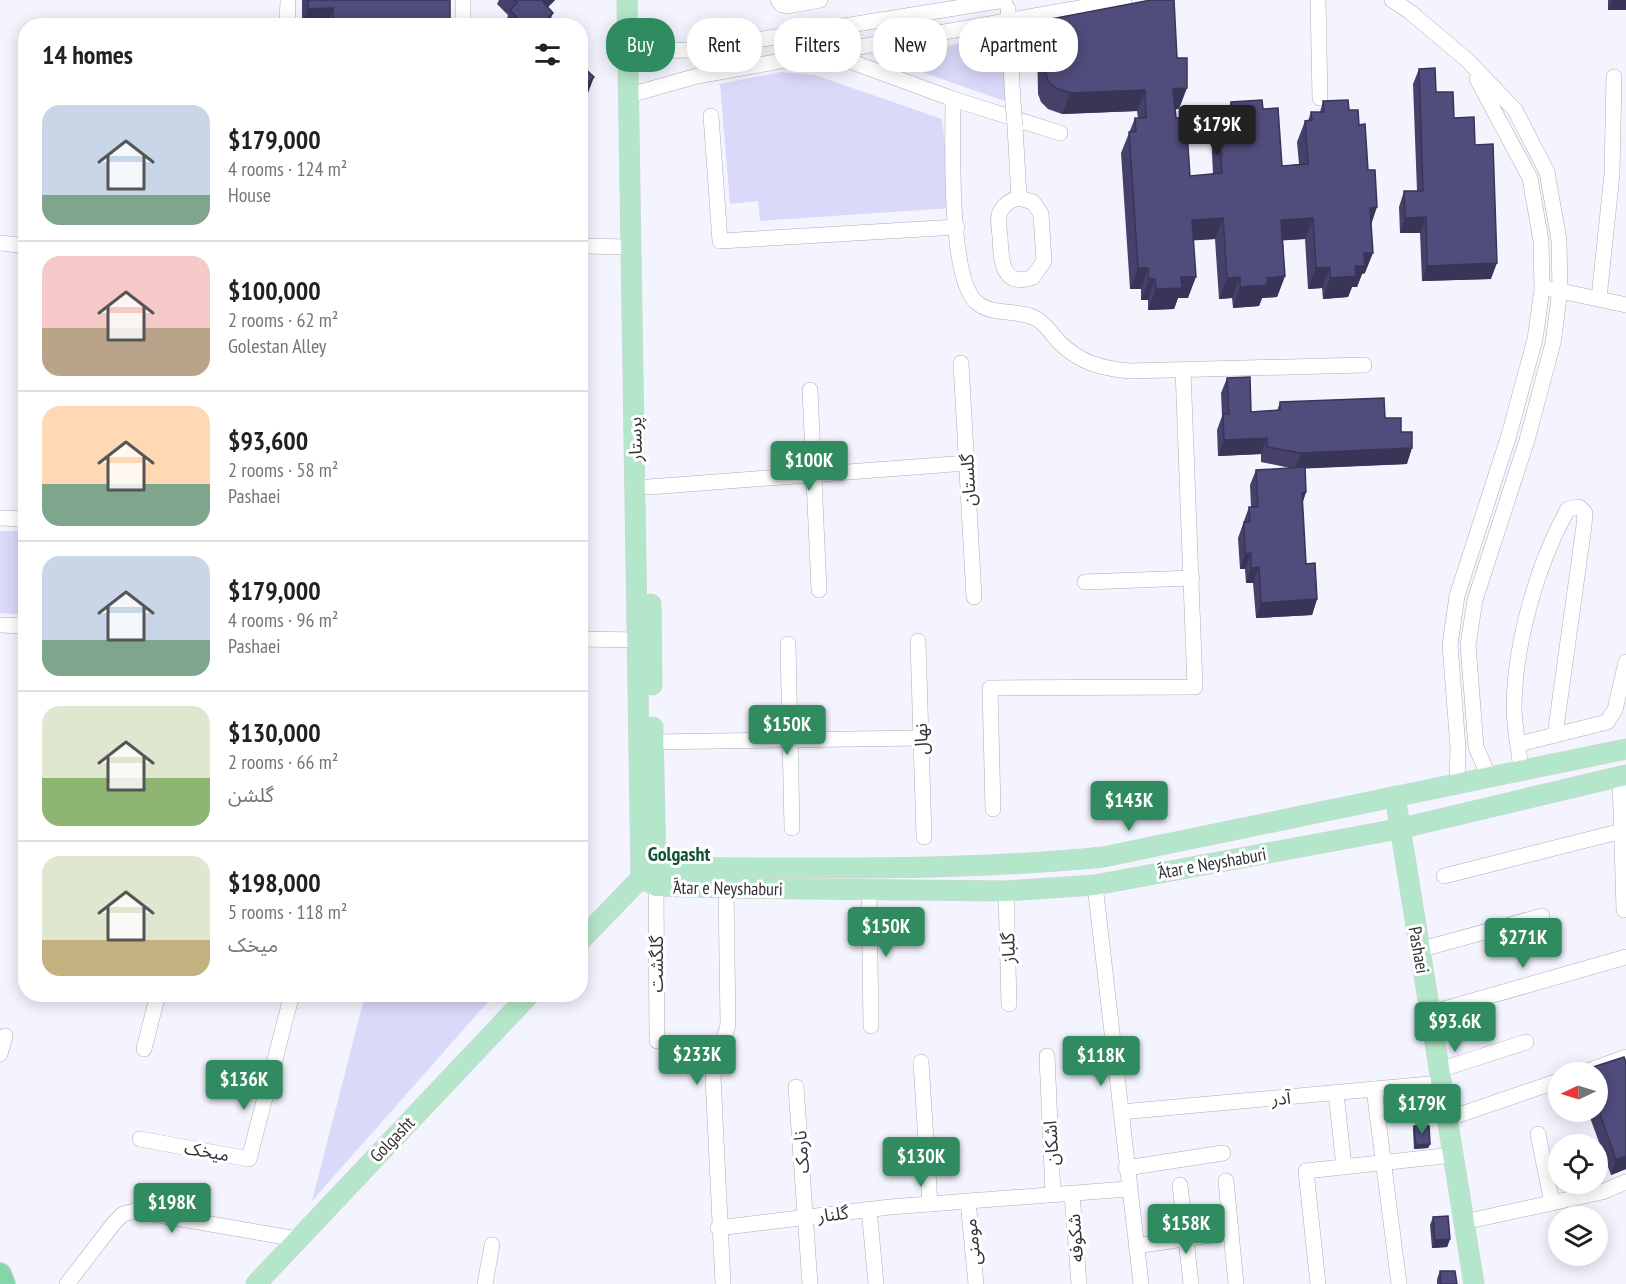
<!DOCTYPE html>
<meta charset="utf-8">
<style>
:root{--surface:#fff;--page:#f6f6f6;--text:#202124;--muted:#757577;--line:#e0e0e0;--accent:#318b60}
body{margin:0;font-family:"PT Sans Narrow","Noto Sans Arabic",sans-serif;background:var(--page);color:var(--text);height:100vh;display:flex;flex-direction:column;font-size:22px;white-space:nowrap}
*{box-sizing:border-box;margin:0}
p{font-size:20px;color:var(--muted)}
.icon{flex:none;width:33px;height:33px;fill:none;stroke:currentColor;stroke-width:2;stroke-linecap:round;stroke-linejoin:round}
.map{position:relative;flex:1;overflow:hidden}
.side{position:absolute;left:18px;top:18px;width:570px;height:984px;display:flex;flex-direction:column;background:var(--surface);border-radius:24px;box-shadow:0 3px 15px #0003}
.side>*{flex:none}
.banner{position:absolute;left:606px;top:18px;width:570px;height:54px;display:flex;gap:12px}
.needle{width:39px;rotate:266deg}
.fabs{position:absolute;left:1548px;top:1062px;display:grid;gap:12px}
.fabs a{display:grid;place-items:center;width:60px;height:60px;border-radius:50%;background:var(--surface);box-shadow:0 3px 15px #0003;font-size:30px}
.price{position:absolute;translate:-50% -51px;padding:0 14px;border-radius:6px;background:var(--accent);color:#fff;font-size:20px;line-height:39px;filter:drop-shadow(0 2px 3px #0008)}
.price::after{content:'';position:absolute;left:50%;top:36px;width:18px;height:14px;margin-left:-9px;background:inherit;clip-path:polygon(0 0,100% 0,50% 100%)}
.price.selected{background:#222;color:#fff}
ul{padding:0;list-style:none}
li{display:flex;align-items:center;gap:18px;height:150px;padding:0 24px}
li+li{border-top:2px solid var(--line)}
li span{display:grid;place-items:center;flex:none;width:168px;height:120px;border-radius:18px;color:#555}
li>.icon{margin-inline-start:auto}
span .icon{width:72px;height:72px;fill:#fffc;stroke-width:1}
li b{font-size:26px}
h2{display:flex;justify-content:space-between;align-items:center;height:72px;padding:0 24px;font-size:26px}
.chip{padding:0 21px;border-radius:24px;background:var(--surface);box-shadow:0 3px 15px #0003;font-size:21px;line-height:54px}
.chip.selected{background:var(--accent);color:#fff}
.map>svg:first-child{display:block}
.green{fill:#dad9fa}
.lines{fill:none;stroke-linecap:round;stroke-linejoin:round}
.minor-casing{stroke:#adadba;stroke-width:16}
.major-casing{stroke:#d2d2d3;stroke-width:21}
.highway-casing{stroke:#d2d2d3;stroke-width:24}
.minor{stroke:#fff;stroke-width:15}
.major{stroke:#b4e6cb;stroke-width:20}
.highway{stroke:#82d6a9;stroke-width:22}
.minor-bridge-casing{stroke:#adadba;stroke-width:16;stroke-linecap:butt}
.minor-bridge{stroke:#fff;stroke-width:15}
.wall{fill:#45416b}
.shaded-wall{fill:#383557}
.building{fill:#504c7c;stroke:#383557;stroke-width:1.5}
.labels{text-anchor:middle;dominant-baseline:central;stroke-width:6;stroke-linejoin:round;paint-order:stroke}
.street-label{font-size:18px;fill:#323237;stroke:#fff}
.neighbourhood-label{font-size:20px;font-weight:bold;fill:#125235;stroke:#fff}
</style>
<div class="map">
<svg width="1626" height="1284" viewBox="0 0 1626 1284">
<rect width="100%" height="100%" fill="#f4f4ff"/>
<!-- green -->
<g class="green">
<path d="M1004 34 1010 103 885 59Z"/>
<path d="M781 72 815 75 942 119 952 208 760 221 758 201 730 204 720 84Z"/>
<path d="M588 93 586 193H581V100Z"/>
<path d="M0 531H25V615L0 613Z"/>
<path d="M365 995H494L312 1201Z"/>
</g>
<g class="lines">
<defs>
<g id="minor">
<path d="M778 0 782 5 787 6 820 0"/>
<path d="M1318 0 1320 98"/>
<path d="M1392 0 1409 11 1467 60 1515 110 1547 172 1559 240 1560 290 1553 343 1527 440 1475 600 1468 645 1476 747 1489 777"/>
<path d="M1008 9 1013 102"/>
<path d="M287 26 288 0"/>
<path d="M463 26V0"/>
<path d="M630 51 695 50 1005 0"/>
<path d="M825 52 953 99 1060 133"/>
<path d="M630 95 697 76 1124 0"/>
<path d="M953 99C953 139 948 276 976 302 993 317 1018 308 1037 319 1045 324 1053 335 1059 342 1080 363 1101 368 1129 371L1364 365"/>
<path d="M711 116 720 241 957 227"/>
<path d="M1015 126 1019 198"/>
<path d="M1019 198 1033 202 1041 214 1044 261 1033 277C1001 289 1001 258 1000 236 999 228 997 219 1000 212 1004 204 1010 200 1019 198Z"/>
<path d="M0 243 26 246"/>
<path d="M580 246 632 247"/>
<path d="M1551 289 1626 305"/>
<path d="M1599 298 1612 174 1614 77"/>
<path d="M961 363 974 597"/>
<path d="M810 390 819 590"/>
<path d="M649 487 967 463"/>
<path d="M0 518 26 519"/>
<path d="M1085 582 1192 578"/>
<path d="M0 625 26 626"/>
<path d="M580 639 638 640"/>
<path d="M918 641 924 837"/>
<path d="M788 644 792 828"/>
<path d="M653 742 921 738"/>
<path d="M1519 744 1607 722 1615 710 1626 662"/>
<path d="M1521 770C1519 749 1514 727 1514 706 1515 643 1537 564 1568 509L1579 507 1585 513 1584 526 1555 735"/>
<path d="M1620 777 1624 910"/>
<path d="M1457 784 1458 748 1450 645 1457 596 1509 435 1535 339 1542 289 1541 241 1530 178 1477 79"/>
<path d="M993 809 990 688 1195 687 1183 370"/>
<path d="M1444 876 1626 830"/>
<path d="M1095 885 1141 1284"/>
<path d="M656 886 657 1041"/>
<path d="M869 890 871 1026"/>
<path d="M1006 891 1009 1004"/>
<path d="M1419 950 1542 916"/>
<path d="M1430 1013 1626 957"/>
<path d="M144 1049 158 994"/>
<path d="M0 1054 5 1036"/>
<path d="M1047 1056 1053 1194"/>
<path d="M921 1062 930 1204"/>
<path d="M1439 1070 1526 1042"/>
<path d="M1584 1072 1626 1057"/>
<path d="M796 1087 810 1284"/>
<path d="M1374 1089 1399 1284"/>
<path d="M1336 1093 1344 1167"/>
<path d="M1121 1112 1441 1083"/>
<path d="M1447 1119 1558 1081"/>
<path d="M1538 1134 1552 1203"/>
<path d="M140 1139 249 1159 292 994"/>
<path d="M1126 1168 1223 1153"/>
<path d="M1226 1181 1236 1284"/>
<path d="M1180 1185 1191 1284"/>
<path d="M1072 1193 1079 1284"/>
<path d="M968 1201 976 1284"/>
<path d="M869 1209 876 1284"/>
<path d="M1464 1222 1602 1192 1626 1182"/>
<path d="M718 1228 890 1207 1128 1189"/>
<path d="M1136 1246 1231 1232"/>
<path d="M67 1284 114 1223 123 1214 135 1211 297 1239"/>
<path d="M485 1284 492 1245"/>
<path d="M723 1284 713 1077 728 1025 726 888"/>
<path d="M1318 1284 1306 1171 1453 1155"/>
</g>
<g id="major">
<path d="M627 0 641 878"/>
<path d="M651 604 652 685"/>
<path d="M653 727 656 868"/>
<path d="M1395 796 1474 1284"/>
<path d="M641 878 656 886 726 888 1006 891 1095 885 1398 829 1626 775"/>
<path d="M580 941 641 878 656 868C804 867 955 872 1103 857L1626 749"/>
<path d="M256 1284 530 994"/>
</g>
<path id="highway" d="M0 1274 4 1284"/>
</defs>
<!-- minor casing -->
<use href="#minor" class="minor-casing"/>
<!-- major casing -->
<use href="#major" class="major-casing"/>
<!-- highway casing -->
<use href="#highway" class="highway-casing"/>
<!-- minor -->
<use href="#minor" class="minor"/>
<!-- major -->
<use href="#major" class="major"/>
<!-- highway -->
<use href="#highway" class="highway"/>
<defs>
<path id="minor-bridge" d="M1013 102 1015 126"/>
</defs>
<!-- minor-bridge casing -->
<use href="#minor-bridge" class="minor-bridge-casing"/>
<!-- minor-bridge -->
<use href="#minor-bridge" class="minor-bridge"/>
</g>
<!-- wall -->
<g class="wall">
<path d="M302 0H450V26H328V24H302Z"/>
<path d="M499 0H555L548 7V26H505L508 15 497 4Z"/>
<rect x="1608" y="0" width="18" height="10"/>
<path d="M1045 20 1179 109H1175L1176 118 1190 176 1213 174 1211 133 1218 112 1227 111 1231 102 1263 109 1282 166 1299 164 1297 142 1305 121H1308L1311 112H1320L1323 101 1349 110 1359 125 1371 225 1365 273 1362 274 1357 287H1352L1348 297 1323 299 1322 288 1308 289 1305 239 1283 240 1285 276 1277 297 1262 298 1259 306 1233 308 1232 298 1219 299 1215 239 1194 240 1188 298H1178L1174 309 1148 310V300H1141V289H1130L1121 153 1135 118H1138L1137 111 1062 114 1048 109 1041 102 1038 94 1037 41Z"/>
<path d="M1419 69 1454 118 1475 145 1491 279 1422 281 1420 233H1400L1399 207 1404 191H1417L1413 84Z"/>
<path d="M1227 378 1251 412 1277 411 1280 402 1385 418 1401 432 1407 464 1305 468 1306 492 1302 503 1306 564 1317 599 1312 615 1256 618 1253 583H1246L1245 569H1240L1238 538 1249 507H1251L1250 485 1256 470 1290 468 1261 462V454L1218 456 1217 430 1222 416 1221 393Z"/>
<path d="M1626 1062V1169L1611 1175 1588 1112H1598V1072H1583L1584 1070Z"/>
<path d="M1414 1126 1430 1144 1428 1148 1414 1149 1413 1130Z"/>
<path d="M1433 1217 1450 1239 1447 1247 1432 1248 1430 1225Z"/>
<path d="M1440 1271 1457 1284H1437V1279Z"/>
</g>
<!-- shaded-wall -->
<g class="shaded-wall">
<path d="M545 0H555L537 18 543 2Z"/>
<path d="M1612 0H1626V10H1608Z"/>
<path d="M333 8 328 24H302L308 9Z"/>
<path d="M553 13 548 26H541L542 23Z"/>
<path d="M419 24V26H334Z"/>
<path d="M594 77 588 93 580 100V90Z"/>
<path d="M1187 88 1179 109 1166 110 1173 89Z"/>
<path d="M1145 90 1137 111 1062 114 1070 93Z"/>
<path d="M1377 207 1370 228V208Z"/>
<path d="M1426 217 1420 233H1400L1405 218Z"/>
<path d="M1223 218 1215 239 1185 241 1192 220Z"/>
<path d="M1313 218 1305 239 1274 241 1281 220Z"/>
<path d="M1364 253H1373L1365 273 1362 274 1357 287H1352L1348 297 1323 299 1330 278 1355 266Z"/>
<path d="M1497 263 1491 279 1422 281 1427 266Z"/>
<path d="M1330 267 1322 288 1308 289 1316 268Z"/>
<path d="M1138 268H1148L1141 289H1130Z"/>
<path d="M1285 276 1277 297 1262 298 1259 306 1233 308 1240 287 1267 278Z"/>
<path d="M1181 277H1196L1188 298H1178L1174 309 1148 310 1156 289Z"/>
<path d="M1240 277 1232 298 1219 299 1227 278Z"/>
<path d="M1149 279H1155L1148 300H1141Z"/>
<path d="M1267 438 1261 454 1218 456 1224 440Z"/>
<path d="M1412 448 1407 464 1295 469 1301 453Z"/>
<path d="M1306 492 1301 508 1302 493Z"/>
<path d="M1251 553 1245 569H1240L1245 554Z"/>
<path d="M1259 567 1253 583H1246L1251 568Z"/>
<path d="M1317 599 1312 615 1256 618 1261 603Z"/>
<path d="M1430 1144 1428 1148 1414 1149 1416 1145Z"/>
<path d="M1626 1156V1169L1611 1175 1616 1160Z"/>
<path d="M1450 1239 1447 1247 1432 1248 1435 1240Z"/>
</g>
<!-- building -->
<g class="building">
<path d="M308 0H450V26H419V24L334 25 333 8 308 9Z"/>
<path d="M515 0H545L543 2 553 13 542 23 544 26H509L517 18 510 10 517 3Z"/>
<path d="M1151 0H1174L1177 58H1187V88L1173 89 1176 118H1186L1190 176 1222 173 1218 112 1231 111V102L1262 100 1263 109 1278 108 1282 166 1308 164 1305 121 1312 120 1311 112H1324L1323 101 1348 100 1349 110H1358L1359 125 1365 124 1368 170H1375L1377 207 1370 208 1373 253H1364L1365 266H1355L1356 276 1330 278V267L1316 268 1313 218 1281 220 1285 276 1267 278V285L1240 287V277L1227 278 1223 218 1192 220 1196 277H1181L1182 288 1156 289 1155 279H1149L1148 268H1138L1129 132H1136L1135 118H1146L1145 90 1070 93 1056 88 1048 81 1046 73 1045 20Z"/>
<path d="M580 64 594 77 580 90Z"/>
<path d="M1435 68 1436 92H1453L1454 118 1474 117 1475 145 1493 144 1497 263 1427 266 1426 217 1405 218 1404 191H1423L1419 69Z"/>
<path d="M1250 377 1251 412 1280 410V402L1384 398 1385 418H1401V432H1412V448L1301 453 1267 447V438L1224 440 1223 414H1229L1227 378Z"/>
<path d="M1305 467 1306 492 1302 493 1306 564 1315 563 1317 599 1261 603 1259 567 1251 568V553L1245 554 1244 522H1250L1249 507H1258L1256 470Z"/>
<path d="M1624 1057 1626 1062V1156L1616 1160 1598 1108V1072H1585L1584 1070Z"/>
<path d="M1414 1126H1429L1430 1144 1416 1145Z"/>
<path d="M1448 1216 1450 1239 1435 1240 1433 1217Z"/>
<path d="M1440 1271H1455L1457 1284H1441Z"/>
</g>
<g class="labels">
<!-- street labels -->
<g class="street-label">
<text transform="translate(635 439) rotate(-91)">پرستار</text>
<text transform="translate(968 480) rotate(-93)">گلستان</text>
<text transform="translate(921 739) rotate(-92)">نهال</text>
<text transform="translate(1212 863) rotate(-10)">ََAtar e Neyshaburi</text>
<text transform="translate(728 888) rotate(1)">ََAtar e Neyshaburi</text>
<text transform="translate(1008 948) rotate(-91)">گلباز</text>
<text transform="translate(1419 950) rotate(80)">Pashaei</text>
<text transform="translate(656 964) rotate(-90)">گلگشت</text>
<text transform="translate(1281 1098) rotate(-5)">آدر</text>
<text transform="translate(392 1139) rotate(-46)">Golgasht</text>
<text transform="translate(1051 1143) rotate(-93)">اشکان</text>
<text transform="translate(207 1151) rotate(10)">میخک</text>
<text transform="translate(801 1152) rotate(-94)">نارمک</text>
<text transform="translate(833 1214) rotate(-7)">گلنار</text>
<text transform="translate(1075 1238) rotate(-94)">شکوفه</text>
<text transform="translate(972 1242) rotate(-96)">مومنی</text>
</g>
<!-- neighbourhood labels -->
<g class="neighbourhood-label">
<text x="679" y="854">Golgasht</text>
</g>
</g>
</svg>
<div class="fabs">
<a><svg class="needle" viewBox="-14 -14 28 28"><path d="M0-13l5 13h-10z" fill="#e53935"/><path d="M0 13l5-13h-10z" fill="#757577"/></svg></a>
<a><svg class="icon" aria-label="locate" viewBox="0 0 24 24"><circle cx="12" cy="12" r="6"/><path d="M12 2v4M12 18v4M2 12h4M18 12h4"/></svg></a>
<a><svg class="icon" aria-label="layers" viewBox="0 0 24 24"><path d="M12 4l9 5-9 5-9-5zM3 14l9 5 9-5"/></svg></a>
</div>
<b class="price selected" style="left:1217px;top:156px">$179K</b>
<b class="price" style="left:809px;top:492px">$100K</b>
<b class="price" style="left:787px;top:756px">$150K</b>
<b class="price" style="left:1129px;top:832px">$143K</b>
<b class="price" style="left:886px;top:958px">$150K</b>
<b class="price" style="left:1523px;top:969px">$271K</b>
<b class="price" style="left:1455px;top:1053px">$93.6K</b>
<b class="price" style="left:697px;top:1086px">$233K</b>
<b class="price" style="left:1101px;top:1087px">$118K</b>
<b class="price" style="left:244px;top:1111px">$136K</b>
<b class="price" style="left:1422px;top:1135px">$179K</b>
<b class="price" style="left:921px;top:1188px">$130K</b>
<b class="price" style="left:172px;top:1234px">$198K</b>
<b class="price" style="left:1186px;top:1255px">$158K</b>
<div class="banner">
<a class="chip selected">Buy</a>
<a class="chip">Rent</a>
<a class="chip">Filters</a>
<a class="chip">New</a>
<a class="chip">Apartment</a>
</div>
<section class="side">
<h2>14 homes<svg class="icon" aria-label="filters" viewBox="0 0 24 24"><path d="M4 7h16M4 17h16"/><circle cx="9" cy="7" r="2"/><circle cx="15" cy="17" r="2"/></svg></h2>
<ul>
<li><span style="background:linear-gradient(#c9d6e8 75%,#7fa58c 0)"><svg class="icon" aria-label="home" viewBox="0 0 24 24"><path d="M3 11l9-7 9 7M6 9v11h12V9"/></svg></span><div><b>$179,000</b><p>4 rooms · 124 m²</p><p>House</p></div></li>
<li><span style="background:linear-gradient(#f6c9c9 60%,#b9a48a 0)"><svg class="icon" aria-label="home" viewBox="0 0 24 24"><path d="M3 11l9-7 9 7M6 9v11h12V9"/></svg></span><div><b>$100,000</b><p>2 rooms · 62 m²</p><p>Golestan Alley</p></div></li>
<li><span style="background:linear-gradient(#ffd9b3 65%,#7fa58c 0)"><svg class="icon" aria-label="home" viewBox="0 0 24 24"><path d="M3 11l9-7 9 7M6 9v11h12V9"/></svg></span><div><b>$93,600</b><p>2 rooms · 58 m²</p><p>Pashaei</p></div></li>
<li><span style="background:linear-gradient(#c9d6e8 70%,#7fa58c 0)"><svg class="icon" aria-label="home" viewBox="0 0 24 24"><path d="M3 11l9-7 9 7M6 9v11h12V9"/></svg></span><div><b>$179,000</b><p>4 rooms · 96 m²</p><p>Pashaei</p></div></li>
<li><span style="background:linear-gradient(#dfe7d0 60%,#8fb573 0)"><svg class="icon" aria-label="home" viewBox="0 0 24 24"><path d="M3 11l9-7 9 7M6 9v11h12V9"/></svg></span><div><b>$130,000</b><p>2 rooms · 66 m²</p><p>گلشن</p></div></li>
<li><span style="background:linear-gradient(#dfe7d0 70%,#c2b280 0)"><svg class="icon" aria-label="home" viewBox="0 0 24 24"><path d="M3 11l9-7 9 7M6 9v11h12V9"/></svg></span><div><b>$198,000</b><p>5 rooms · 118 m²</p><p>میخک</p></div></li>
</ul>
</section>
</div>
